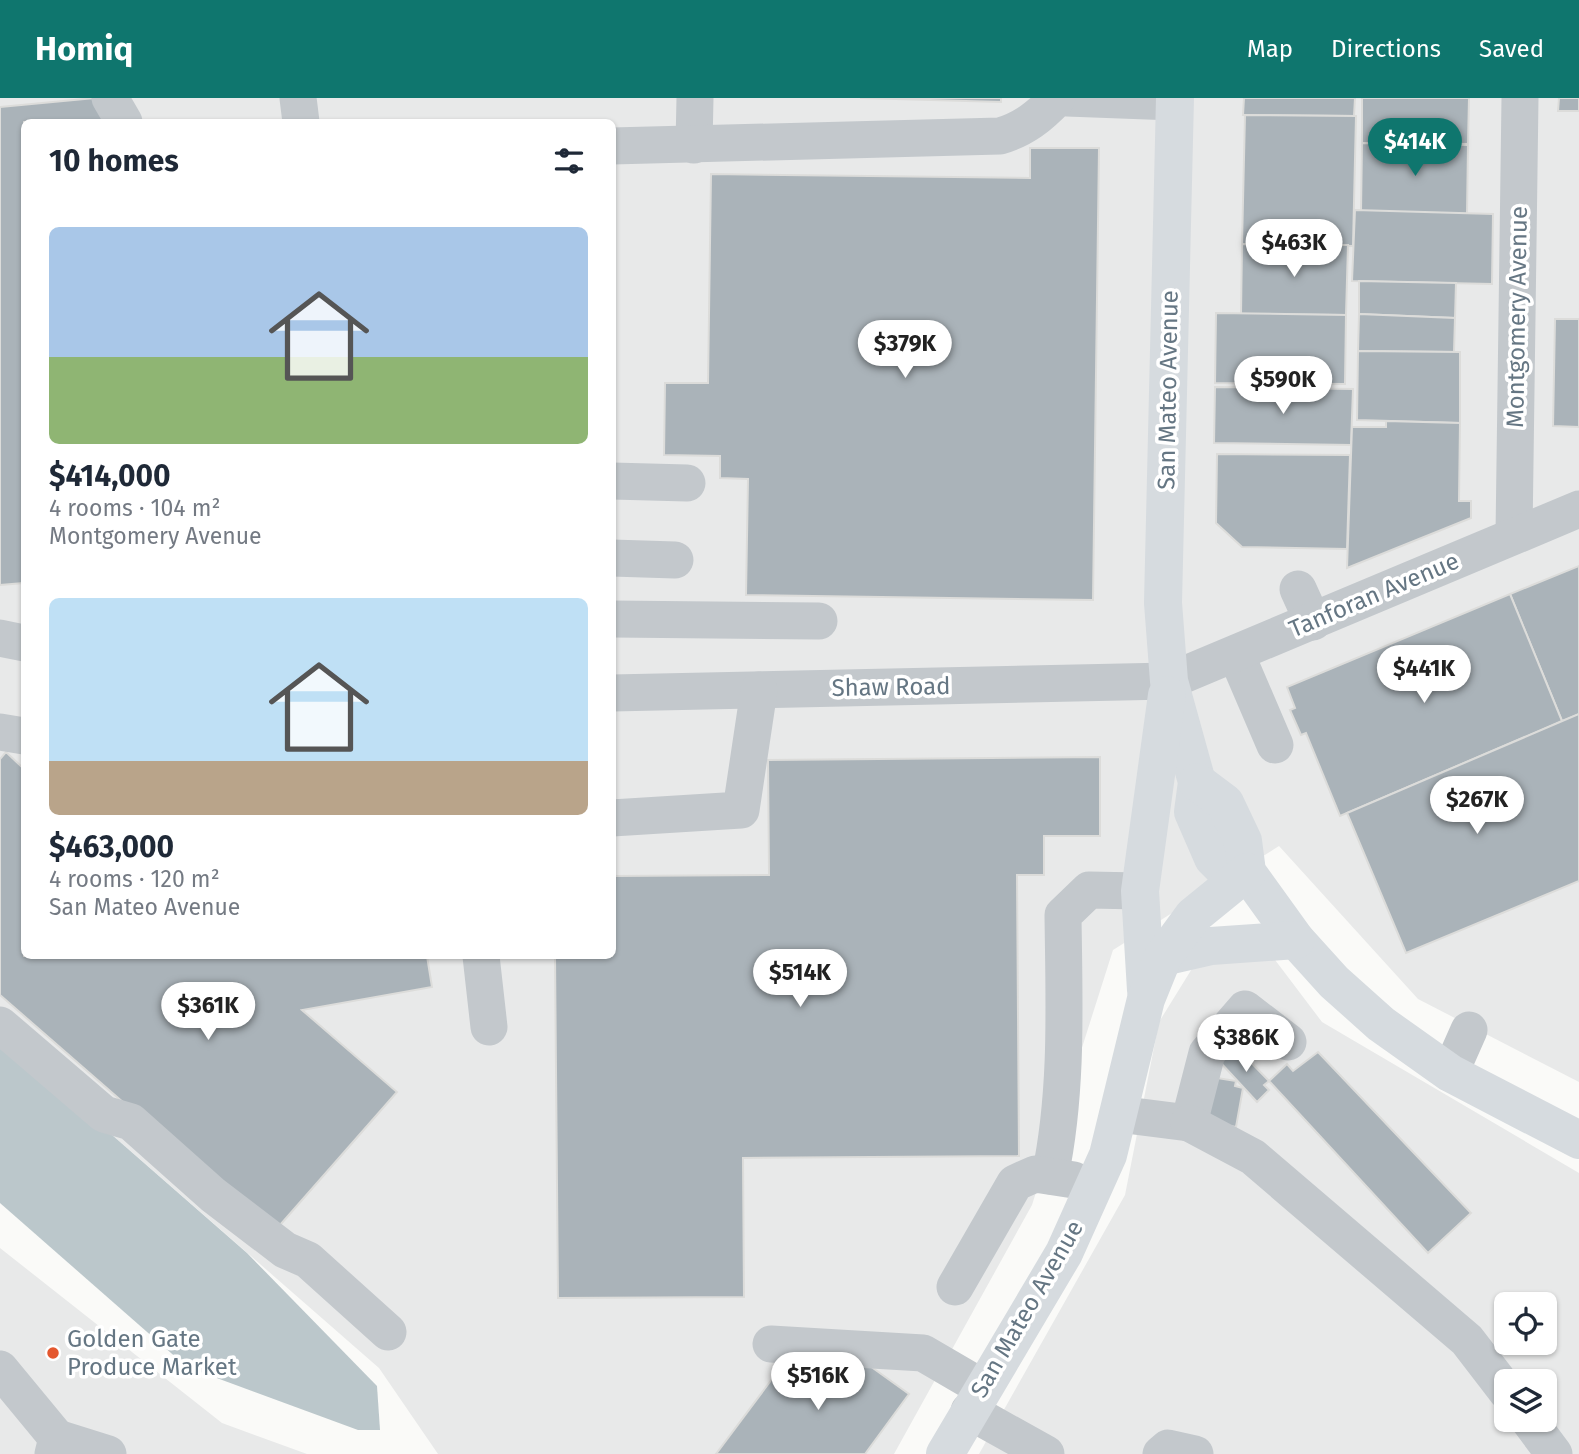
<!DOCTYPE html>
<meta charset="utf-8">
<style>
:root{--surface:#fff;--page:#f6f6f7;--text:#1f2937;--muted:#747a83;--accent:#0f766e}
body{margin:0;font-family:"Fira Sans",sans-serif;background:var(--page);color:var(--text);height:100vh;display:flex;flex-direction:column;font-size:26px;white-space:nowrap}
*{box-sizing:border-box;margin:0}
p{font-size:23px;color:var(--muted)}
.icon{flex:none;width:38px;height:38px;fill:none;stroke:currentColor;stroke-width:2;stroke-linecap:round;stroke-linejoin:round}
.map{position:relative;flex:1;overflow:hidden}
.sheet{position:absolute;left:21px;top:21px;width:595px;height:840px;display:flex;flex-direction:column;background:var(--surface);border-radius:10px;box-shadow:0 2px 5px #0004}
.sheet>*{flex:none}
.fabs{position:absolute;left:1494px;top:1194px;display:grid;gap:14px}
.fabs a{display:grid;place-items:center;width:63px;height:63px;border-radius:10px;background:var(--surface);box-shadow:0 2px 5px #0004;font-size:35px}
.price{position:absolute;translate:-50% -60px;padding:0 16px;border-radius:24px;background:#fff;color:#222;font-size:23px;line-height:46px;filter:drop-shadow(0 2px 4px #0008)}
.price::after{content:'';position:absolute;left:50%;top:42px;width:21px;height:16px;margin-left:-10px;background:inherit;clip-path:polygon(0 0,100% 0,50% 100%)}
.price.current{background:var(--accent);color:#fff}
ul{padding:0;list-style:none}
li{display:grid;align-content:center;gap:14px;height:371px;padding:0 28px}
li span{display:grid;place-items:center;height:217px;border-radius:10px;color:#555}
li>.icon{margin-inline-start:auto}
span .icon{width:126px;height:126px;fill:#fffc;stroke-width:1}
li b{font-size:30px}
h2{display:flex;justify-content:space-between;align-items:center;height:84px;padding:0 28px;font-size:30px}
header{display:flex;align-items:center;gap:42px;box-sizing:border-box;height:98px;padding:0 35px;background:var(--accent);color:#fff}
header strong{font-size:33px}
nav{display:flex;gap:38px;margin-inline-start:auto;font-size:24px}
.map>svg:first-child{display:block}
.built{fill:#e8e9e9;fill-rule:evenodd}
.water{fill:#bbc7cb}
.building{fill:#aab3b9;stroke:#dcdcda;stroke-width:2}
.lines{fill:none;stroke-linecap:round;stroke-linejoin:round}
.minor{stroke:#c3c8cc;stroke-width:37}
.major{stroke:#d6dbdf;stroke-width:38}
.poi-dot{fill:#e4572e;stroke:#fff;stroke-width:2.5}
.labels{text-anchor:middle;dominant-baseline:central;stroke-width:7;stroke-linejoin:round;paint-order:stroke}
.street-label{font-size:24px;fill:#657683;stroke:#fff}
.poi-label{font-size:24px;fill:#657683;stroke:#fff;text-anchor:start}
</style>
<header>
<strong>Homiq</strong>
<nav><a>Map</a><a>Directions</a><a>Saved</a></nav>
</header>
<div class="map">
<svg width="1579" height="1356" viewBox="0 0 1579 1356">
<rect width="100%" height="100%" fill="#fafaf8"/>
<!-- built -->
<g class="built">
<path d="M0 0H1579V984L1418 901 1279 748 1113 852 1032 1107 894 1356H438L379 1270 0 939ZM24 24H612V858H24Z"/>
<path d="M1257 838 1322 924 1579 1075V1356H979L1125 1097 1159 924 1206 848ZM1507 1206H1545V1244H1507ZM1507 1283H1545V1321H1507Z"/>
<path d="M0 1150 222 1325 307 1356H0Z"/>
</g>
<!-- water -->
<path class="water" d="M0 939 247 1155 377 1288 380 1332H358L187 1269 0 1105Z"/>
<!-- building -->
<g class="building">
<path d="M95 0 108 24H24V485L0 487V9Z"/>
<path d="M860 0H1001V4Z"/>
<path d="M1244 0H1355L1354 18 1243 17Z"/>
<path d="M1362 0H1469L1468 46 1362 45Z"/>
<path d="M1559 0H1579V13H1558Z"/>
<path d="M1245 17 1356 18 1353 148 1242 146Z"/>
<path d="M1362 45 1468 47 1467 116 1361 113Z"/>
<path d="M1030 50H1099L1093 502 746 497 748 381 720 380V358L664 357 665 285H708L711 76 1030 80Z"/>
<path d="M1355 112 1493 116 1492 186 1352 183Z"/>
<path d="M1242 146 1348 147 1346 217 1241 216Z"/>
<path d="M1359 183 1456 185 1455 220 1359 216Z"/>
<path d="M1216 215 1346 217 1345 286 1215 285Z"/>
<path d="M1359 216 1455 220 1454 254 1358 253Z"/>
<path d="M1555 221H1579V329L1553 328Z"/>
<path d="M1358 253 1460 254V325L1357 322Z"/>
<path d="M1215 289 1353 291 1351 347 1214 345Z"/>
<path d="M1386 323 1460 325 1459 403H1471V420L1347 470 1352 329H1386Z"/>
<path d="M1217 356 1350 357 1347 451 1242 449 1216 425Z"/>
<path d="M1579 468V616L1562 623 1510 496Z"/>
<path d="M1510 496 1562 623 1340 718 1306 635 1301 637 1290 612 1295 610 1287 589Z"/>
<path d="M1579 616V783L1406 855 1347 715Z"/>
<path d="M6 654 24 671V858H427L432 889 302 912 397 994 273 1135 0 897V661Z"/>
<path d="M1100 659V738H1044V777H1017L1019 1058 743 1060 744 1199 558 1200 555 858H612V778L769 777 768 662Z"/>
<path d="M1236 949 1269 983 1264 987 1269 992 1257 1004 1220 964Z"/>
<path d="M1318 954 1471 1115 1428 1155 1269 983 1287 966 1293 973Z"/>
<path d="M1211 979 1236 983 1235 988 1243 990 1236 1029 1199 1023Z"/>
<path d="M784 1265 870 1268 909 1296 865 1356H716Z"/>
</g>
<g class="lines">
<!-- minor -->
<g class="minor">
<path d="M110 0 124 24"/>
<path d="M298 0 301 24"/>
<path d="M1067 0 1174 4"/>
<path d="M694 47 695 0"/>
<path d="M612 48 1000 38C1024 31 1040 18 1057 0"/>
<path d="M612 383 687 385"/>
<path d="M1514 437 1520 0"/>
<path d="M612 460 675 462"/>
<path d="M1298 491 1313 524"/>
<path d="M612 521 819 523"/>
<path d="M0 540 24 545"/>
<path d="M1236 556 1275 647"/>
<path d="M612 595 1169 583 1579 411"/>
<path d="M0 634 24 638"/>
<path d="M612 720 741 712 759 592"/>
<path d="M481 858 489 929"/>
<path d="M0 927 104 1016 131 1024 213 1097 285 1152 308 1162 388 1234"/>
<path d="M1450 975 1469 932"/>
<path d="M1118 1016 1189 1025 1207 955 1245 911 1288 944"/>
<path d="M1189 1025 1253 1059 1467 1242 1507 1294"/>
<path d="M1050 1078C1068 992 1064 904 1063 817L1089 792 1140 793"/>
<path d="M955 1189 1015 1085 1035 1076 1074 1082"/>
<path d="M771 1246 923 1255 983 1290"/>
<path d="M0 1271 57 1340"/>
<path d="M969 1313 1046 1356"/>
<path d="M1528 1321 1554 1356"/>
<path d="M53 1356 57 1340 108 1356"/>
<path d="M1161 1356 1168 1350 1195 1356"/>
</g>
<!-- major -->
<g class="major">
<path d="M1175 0 1163 505 1169 583 1197 684 1193 714 1213 760 1222 769 1247 774"/>
<path d="M1197 684 1225 705 1243 743 1247 774 1296 842 1334 884 1381 926 1450 975 1579 1042"/>
<path d="M1163 859 1211 848 1296 842"/>
<path d="M1146 892 1140 793 1167 597"/>
<path d="M945 1356 1064 1155 1108 1057 1146 901 1163 859 1193 818 1247 774"/>
</g>
</g>
<!-- markers -->
<circle class="poi-dot" cx="53" cy="1255" r="7"/>
<g class="labels">
<!-- street labels -->
<g class="street-label">
<text transform="translate(1517 219) rotate(-89)">Montgomery Avenue</text>
<text transform="translate(1168 292) rotate(-89)">San Mateo Avenue</text>
<text transform="translate(1374 497) rotate(-23)">Tanforan Avenue</text>
<text transform="translate(891 589) rotate(-1)">Shaw Road</text>
<text transform="translate(1027 1211) rotate(-60)">San Mateo Avenue</text>
</g>
<!-- poi labels -->
<g class="poi-label">
<text x="67" y="1241">Golden Gate<tspan x="67" dy="28">Produce Market</tspan></text>
</g>
</g>
</svg>
<div class="fabs">
<a><svg class="icon" aria-label="locate" viewBox="0 0 24 24"><circle cx="12" cy="12" r="6"/><path d="M12 2v4M12 18v4M2 12h4M18 12h4"/></svg></a>
<a><svg class="icon" aria-label="layers" viewBox="0 0 24 24"><path d="M12 4l9 5-9 5-9-5zM3 14l9 5 9-5"/></svg></a>
</div>
<b class="price current" style="left:1415px;top:80px">$414K</b>
<b class="price" style="left:1294px;top:181px">$463K</b>
<b class="price" style="left:905px;top:282px">$379K</b>
<b class="price" style="left:1283px;top:318px">$590K</b>
<b class="price" style="left:1424px;top:607px">$441K</b>
<b class="price" style="left:1477px;top:738px">$267K</b>
<b class="price" style="left:800px;top:911px">$514K</b>
<b class="price" style="left:208px;top:944px">$361K</b>
<b class="price" style="left:1246px;top:976px">$386K</b>
<b class="price" style="left:818px;top:1314px">$516K</b>
<section class="sheet">
<h2>10 homes<svg class="icon" aria-label="filters" viewBox="0 0 24 24"><path d="M4 7h16M4 17h16"/><circle cx="9" cy="7" r="2"/><circle cx="15" cy="17" r="2"/></svg></h2>
<ul>
<li><span style="background:linear-gradient(#a9c7e8 60%,#8fb573 0)"><svg class="icon" aria-label="home" viewBox="0 0 24 24"><path d="M3 11l9-7 9 7M6 9v11h12V9"/></svg></span><div><b>$414,000</b><p>4 rooms · 104 m²</p><p>Montgomery Avenue</p></div></li>
<li><span style="background:linear-gradient(#bfe0f5 75%,#b9a48a 0)"><svg class="icon" aria-label="home" viewBox="0 0 24 24"><path d="M3 11l9-7 9 7M6 9v11h12V9"/></svg></span><div><b>$463,000</b><p>4 rooms · 120 m²</p><p>San Mateo Avenue</p></div></li>
</ul>
</section>
</div>
